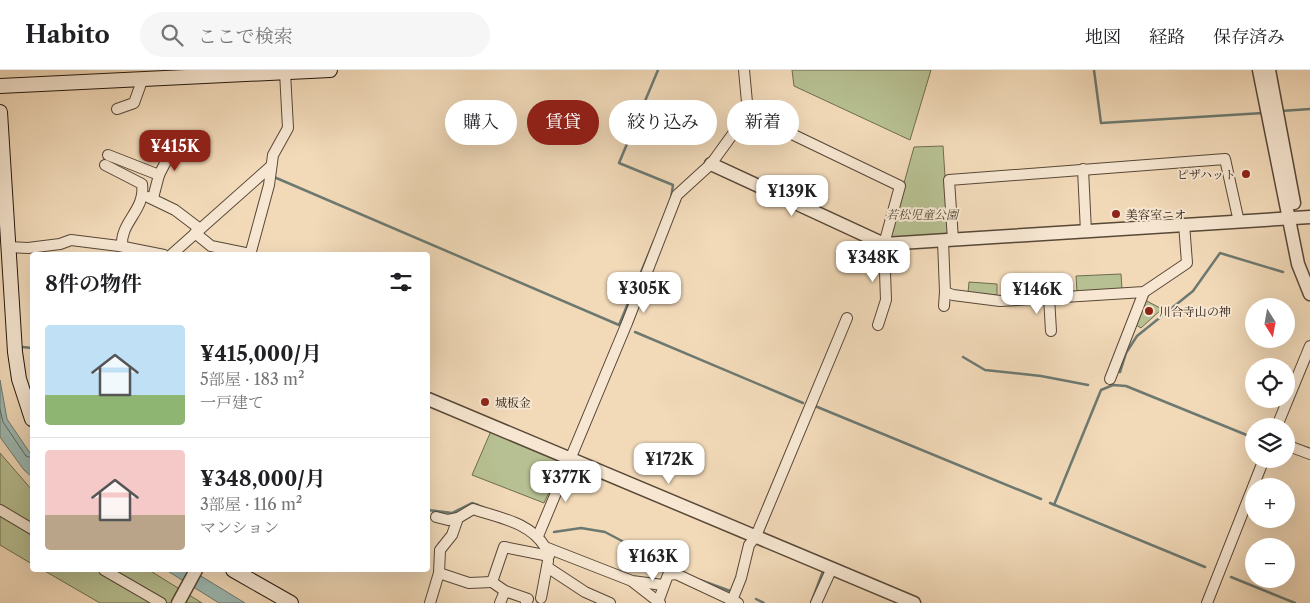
<!DOCTYPE html>
<html lang="ja">
<meta charset="utf-8">
<style>
:root{--surface:#fff;--page:#f6f6f6;--text:#202124;--muted:#757577;--line:#e0e0e0;--accent:#8f2418}
body{margin:0;font-family:"Libre Caslon Text","Noto Serif JP",serif;background:var(--page);color:var(--text);height:100vh;display:flex;flex-direction:column;font-size:19px;white-space:nowrap}
*{box-sizing:border-box;margin:0}
p{font-size:16px;color:var(--muted)}
.icon{flex:none;width:28px;height:28px;fill:none;stroke:currentColor;stroke-width:2;stroke-linecap:round;stroke-linejoin:round}
.map{position:relative;flex:1;overflow:hidden}
.drawer{position:absolute;left:30px;top:182px;width:400px;height:320px;display:flex;flex-direction:column;background:var(--surface);border-radius:5px;box-shadow:0 5px 20px #0002}
.drawer>*{flex:none}
.hud{position:absolute;left:445px;top:30px;width:475px;height:45px;display:flex;gap:10px}
.needle{width:32px;rotate:169deg}
.tools{position:absolute;left:1245px;top:228px;display:grid;gap:10px}
.tools a{display:grid;place-items:center;width:50px;height:50px;border-radius:50%;background:var(--surface);box-shadow:0 5px 20px #0002;font-size:25px}
.price{position:absolute;translate:-50% -42px;padding:0 11px;border-radius:10px;background:#fff;color:#222;font-size:16px;line-height:32px;filter:drop-shadow(0 1px 2px #0008)}
.price::after{content:'';position:absolute;left:50%;top:30px;width:15px;height:11px;margin-left:-8px;background:inherit;clip-path:polygon(0 0,100% 0,50% 100%)}
.price.current{background:var(--accent);color:#fff}
ul{padding:0;list-style:none}
li{display:flex;align-items:center;gap:15px;height:125px;padding:0 15px}
li+li{border-top:1px solid var(--line)}
li span{display:grid;place-items:center;flex:none;width:140px;height:100px;border-radius:5px;color:#555}
li>.icon{margin-inline-start:auto}
span .icon{width:60px;height:60px;fill:#fffc;stroke-width:1}
li b{font-size:21px}
h2{display:flex;justify-content:space-between;align-items:center;height:60px;padding:0 15px;font-size:21px}
.tag{padding:0 18px;border-radius:22px;background:var(--surface);box-shadow:0 5px 20px #0002;font-size:18px;line-height:45px}
.tag.current{background:var(--accent);color:#fff}
header{display:flex;align-items:center;gap:30px;box-sizing:border-box;height:70px;padding:0 25px;background:var(--surface);border-bottom:1px solid var(--line)}
header strong{font-size:24px}
nav{display:flex;gap:28px;margin-inline-start:auto;font-size:18px}
.search{width:350px;height:45px;background:var(--page);display:flex;align-items:center;gap:12px;box-sizing:border-box;padding:0 18px;border-radius:28px;color:var(--muted);font-size:19px}
.map>svg:first-child{display:block}
.green{fill:#b7c092;stroke:#6e6c50}
.water{fill:#9cbab4;stroke:#6c7971}
.lines{fill:none;stroke-linecap:round;stroke-linejoin:round}
.shore{stroke:#606860;stroke-width:1}
.stream{stroke:#6c7971;stroke-width:2.5}
.minor-casing{stroke:#584838;stroke-width:12}
.tertiary-casing{stroke:#584838;stroke-width:15}
.secondary-casing{stroke:#25170d;stroke-width:16}
.minor{stroke:#f7e7d2;stroke-width:10}
.tertiary{stroke:#f7e7d2;stroke-width:12}
.secondary{stroke:#f7e7d2;stroke-width:14}
.poi-dot{fill:#8f2418;stroke:#f7e7d2;stroke-width:2}
.labels{text-anchor:middle;dominant-baseline:central;stroke-width:4;stroke-linejoin:round;paint-order:stroke}
.poi-label{font-size:12px;fill:#25170d;stroke:#f7e7d2;text-anchor:start}
.park-label{font-size:12px;font-style:italic;fill:#514a35;stroke:#f7e7d2}
</style>
<header>
<strong>Habito</strong>
<div class="search"><svg class="icon" aria-label="search" viewBox="0 0 24 24"><circle cx="10" cy="10" r="6"/><path d="M15 15l6 6"/></svg>ここで検索</div>
<nav><a>地図</a><a>経路</a><a>保存済み</a></nav>
</header>
<div class="map">
<svg width="1310" height="533" viewBox="0 0 1310 533">
<rect width="100%" height="100%" fill="#f2dab9"/>
<filter id="stains"><feTurbulence type="fractalNoise" baseFrequency=".004" numOctaves="4"/><feColorMatrix values="0 0 0 0 .2 0 0 0 0 .09 0 0 0 0 .02 0 0 0 .5 -.17"/></filter>
<radialGradient id="worn" r=".72"><stop offset=".6" stop-color="#630" stop-opacity="0"/><stop offset="1" stop-color="#630" stop-opacity=".3"/></radialGradient>
<!-- green -->
<g class="green">
<path d="M792 0H931L910 70 794 16Z"/>
<path d="M943 76 949 168 888 171 914 77Z"/>
<path d="M1121 204 1122 219 1077 222 1076 206Z"/>
<path d="M969 212 997 214V225L968 223Z"/>
<path d="M1145 230 1162 239 1141 258 1136 255Z"/>
<path d="M491 361 564 391 544 433 472 405Z"/>
<path d="M0 383 32 420V494L0 475Z"/>
<path d="M43 500H149L202 533H100Z"/>
</g>
<!-- water -->
<g class="water">
<path d="M0 310 7 349 32 386V407L24 400 0 367Z"/>
<path d="M166 500H191L245 533H219Z"/>
</g>
<g class="lines">
<!-- shore -->
<path class="shore" d="M0 339 3 352 26 386 32 388"/>
<!-- stream -->
<g class="stream">
<path d="M658 0 619 93 673 115 671 129"/>
<path d="M1094 0 1101 53 1263 43"/>
<path d="M1281 41 1310 39"/>
<path d="M274 107 619 255 654 171"/>
<path d="M635 262 803 333"/>
<path d="M22 277 32 278"/>
<path d="M963 287 985 300 1041 306 1088 315"/>
<path d="M1120 302 1126 283 1137 266 1193 221 1220 183 1283 202"/>
<path d="M815 336 1041 429"/>
<path d="M1050 433 1205 497"/>
<path d="M1054 435 1101 320 1113 315 1126 316 1254 368"/>
<path d="M428 440 452 443 472 433 478 435"/>
<path d="M554 462 581 458 605 462 677 500"/>
<path d="M1231 507 1295 533"/>
<path d="M700 510 733 522"/>
<path d="M756 529 764 533"/>
<path d="M811 533 823 501"/>
</g>
<defs>
<g id="minor">
<path d="M117 39 134 33 143 8"/>
<path d="M748 43 900 116 884 174 886 230 878 255"/>
<path d="M108 85 159 105"/>
<path d="M105 95 142 114C146 140 120 152 122 176"/>
<path d="M1083 99 1086 162"/>
<path d="M148 127 175 140 200 159"/>
<path d="M153 128 159 105 178 68"/>
<path d="M195 163 211 176 250 184"/>
<path d="M953 170 949 110 1225 89 1239 152"/>
<path d="M943 171 945 222 953 225 1000 231 1144 222 1187 193 1184 154"/>
<path d="M8 177 28 178 60 174 71 170 119 176 164 185"/>
<path d="M171 185 270 97"/>
<path d="M250 185 269 115 273 85 288 58 285 2"/>
<path d="M1049 227 1051 261"/>
<path d="M944 236 945 222"/>
<path d="M1110 309 1144 222"/>
<path d="M1277 356 1310 276"/>
<path d="M1286 375 1310 384"/>
<path d="M0 440 32 459"/>
<path d="M436 447 448 450 458 448"/>
<path d="M538 466 627 253 677 125 711 94 748 43 744 0"/>
<path d="M547 497 585 522 610 533"/>
<path d="M104 500 161 533"/>
<path d="M439 503 469 513 492 512"/>
<path d="M633 512 660 533"/>
<path d="M541 528 548 491"/>
<path d="M658 532 668 505 676 504 738 533"/>
<path d="M430 533 439 503 440 480 452 465 458 448 473 439C499 448 530 452 545 477L632 511 663 515"/>
<path d="M500 533 505 521"/>
<path d="M526 533 528 529 505 521 492 512 504 477 549 486"/>
<path d="M731 533 741 508 749 475 756 466 847 248"/>
<path d="M816 533 832 498"/>
<path d="M1207 533 1264 389"/>
</g>
<g id="tertiary">
<path d="M1259 0 1298 194 1310 224"/>
<path d="M1269 0 1294 133"/>
<path d="M711 94 884 174 1310 147"/>
<path d="M428 329 914 533"/>
<path d="M178 533 196 500"/>
</g>
<g id="secondary">
<path d="M0 16 330 0"/>
<path d="M0 42 15 282 19 309 32 349"/>
<path d="M233 500 291 533"/>
</g>
</defs>
<!-- minor casing -->
<use href="#minor" class="minor-casing"/>
<!-- tertiary casing -->
<use href="#tertiary" class="tertiary-casing"/>
<!-- secondary casing -->
<use href="#secondary" class="secondary-casing"/>
<!-- minor -->
<use href="#minor" class="minor"/>
<!-- tertiary -->
<use href="#tertiary" class="tertiary"/>
<!-- secondary -->
<use href="#secondary" class="secondary"/>
</g>
<!-- markers -->
<g class="poi-dot">
<circle cx="1246" cy="104" r="5"/>
<circle cx="1116" cy="144" r="5"/>
<circle cx="1149" cy="241" r="5"/>
<circle cx="485" cy="332" r="5"/>
</g>
<g class="labels">
<!-- poi labels -->
<g class="poi-label">
<text x="1236" y="104" text-anchor="end">ピザハット</text>
<text x="1126" y="144">美容室ニオ</text>
<text x="1159" y="241">川合寺山の神</text>
<text x="495" y="332">城板金</text>
</g>
<!-- park labels -->
<g class="park-label">
<text x="922" y="144">若松児童公園</text>
</g>
</g>
<rect width="100%" height="100%" filter="url(#stains)"/>
<rect width="100%" height="100%" fill="url(#worn)"/>
</svg>
<div class="tools">
<a><svg class="needle" viewBox="-14 -14 28 28"><path d="M0-13l5 13h-10z" fill="#e53935"/><path d="M0 13l5-13h-10z" fill="#757577"/></svg></a>
<a><svg class="icon" aria-label="locate" viewBox="0 0 24 24"><circle cx="12" cy="12" r="6"/><path d="M12 2v4M12 18v4M2 12h4M18 12h4"/></svg></a>
<a><svg class="icon" aria-label="layers" viewBox="0 0 24 24"><path d="M12 4l9 5-9 5-9-5zM3 14l9 5 9-5"/></svg></a>
<a>+</a>
<a>−</a>
</div>
<b class="price current" style="left:175px;top:102px">¥415K</b>
<b class="price" style="left:792px;top:147px">¥139K</b>
<b class="price" style="left:873px;top:213px">¥348K</b>
<b class="price" style="left:644px;top:244px">¥305K</b>
<b class="price" style="left:1037px;top:245px">¥146K</b>
<b class="price" style="left:669px;top:415px">¥172K</b>
<b class="price" style="left:566px;top:433px">¥377K</b>
<b class="price" style="left:653px;top:512px">¥163K</b>
<div class="hud">
<a class="tag">購入</a>
<a class="tag current">賃貸</a>
<a class="tag">絞り込み</a>
<a class="tag">新着</a>
</div>
<section class="drawer">
<h2>8件の物件<svg class="icon" aria-label="filters" viewBox="0 0 24 24"><path d="M4 7h16M4 17h16"/><circle cx="9" cy="7" r="2"/><circle cx="15" cy="17" r="2"/></svg></h2>
<ul>
<li><span style="background:linear-gradient(#bfe0f5 70%,#8fb573 0)"><svg class="icon" aria-label="home" viewBox="0 0 24 24"><path d="M3 11l9-7 9 7M6 9v11h12V9"/></svg></span><div><b>¥415,000/月</b><p>5部屋 · 183 m²</p><p>一戸建て</p></div></li>
<li><span style="background:linear-gradient(#f6c9c9 65%,#b9a48a 0)"><svg class="icon" aria-label="home" viewBox="0 0 24 24"><path d="M3 11l9-7 9 7M6 9v11h12V9"/></svg></span><div><b>¥348,000/月</b><p>3部屋 · 116 m²</p><p>マンション</p></div></li>
</ul>
</section>
</div>
